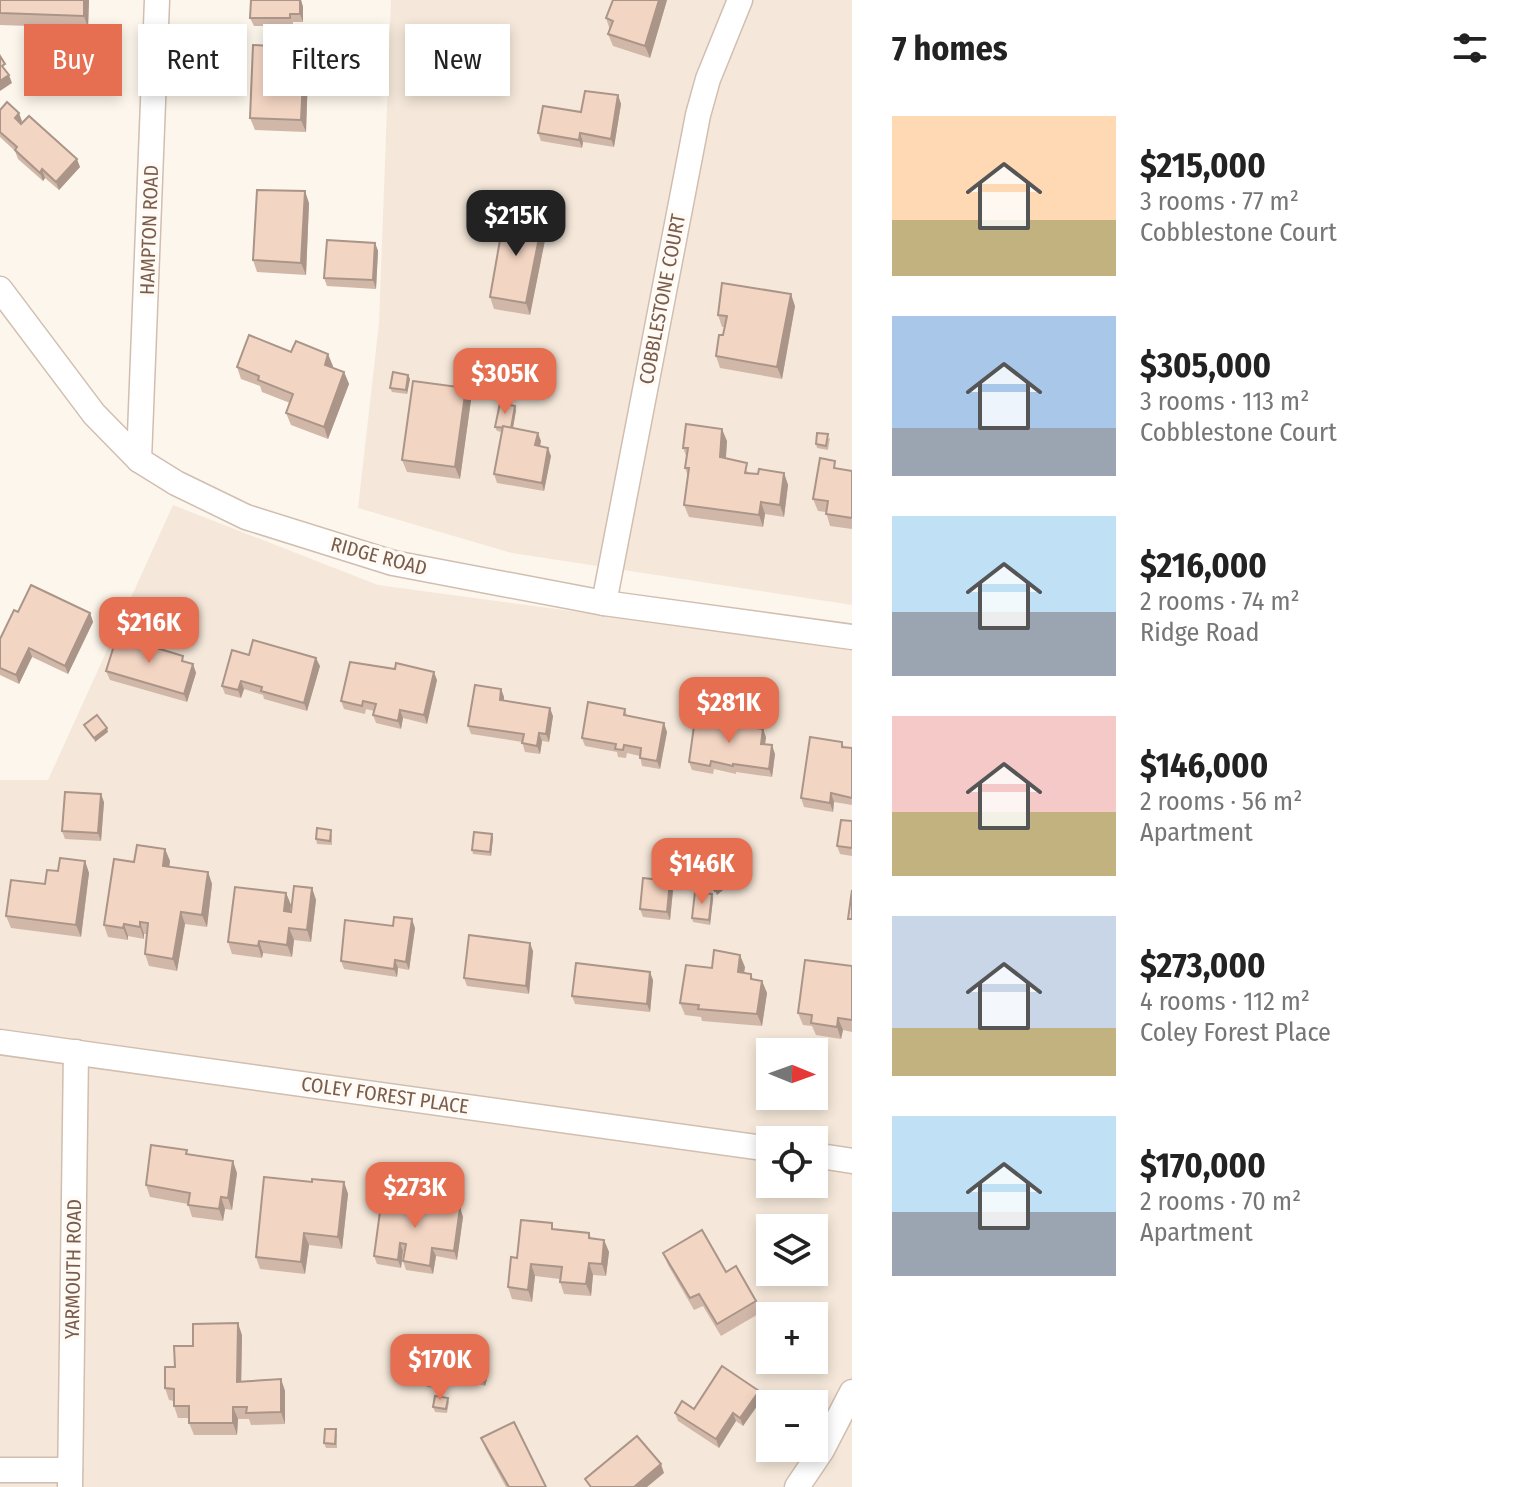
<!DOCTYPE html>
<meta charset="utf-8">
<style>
:root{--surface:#fff;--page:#f6f6f6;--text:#222;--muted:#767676;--accent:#e76f51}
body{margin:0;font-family:"Fira Sans Condensed",sans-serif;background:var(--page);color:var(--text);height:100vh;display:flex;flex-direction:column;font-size:30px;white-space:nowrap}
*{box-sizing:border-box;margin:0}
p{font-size:26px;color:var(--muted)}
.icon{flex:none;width:44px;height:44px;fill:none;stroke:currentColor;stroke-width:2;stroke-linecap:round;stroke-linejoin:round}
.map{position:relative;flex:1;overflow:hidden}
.drawer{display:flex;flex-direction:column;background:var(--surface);width:680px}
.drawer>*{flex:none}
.hud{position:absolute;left:24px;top:24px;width:708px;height:72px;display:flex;gap:16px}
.needle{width:52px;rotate:91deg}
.buttons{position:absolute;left:756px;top:1038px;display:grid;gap:16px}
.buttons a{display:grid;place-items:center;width:72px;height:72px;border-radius:0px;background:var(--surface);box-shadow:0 4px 12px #0003;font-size:40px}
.price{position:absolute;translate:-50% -68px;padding:0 18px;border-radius:16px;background:var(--accent);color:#fff;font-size:26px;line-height:52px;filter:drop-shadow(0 2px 4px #0008)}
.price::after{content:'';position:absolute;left:50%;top:48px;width:24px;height:18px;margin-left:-12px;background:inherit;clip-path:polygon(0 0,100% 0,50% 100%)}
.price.selected{background:#222;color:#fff}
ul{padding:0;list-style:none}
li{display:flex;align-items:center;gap:24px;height:200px;padding:0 40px}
li span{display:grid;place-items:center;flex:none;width:224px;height:160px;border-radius:0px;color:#555}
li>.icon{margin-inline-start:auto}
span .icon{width:96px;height:96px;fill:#fffc;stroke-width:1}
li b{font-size:34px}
h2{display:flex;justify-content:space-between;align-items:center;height:96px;padding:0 40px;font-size:34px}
.pill{padding:0 28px;border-radius:0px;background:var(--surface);box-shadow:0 4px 12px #0003;font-size:28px;line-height:72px}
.pill.selected{background:var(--accent);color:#fff}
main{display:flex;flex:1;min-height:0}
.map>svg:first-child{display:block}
.residential{fill:#f5e8da;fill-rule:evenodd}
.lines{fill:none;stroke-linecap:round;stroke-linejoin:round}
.minor-casing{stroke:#d1beb0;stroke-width:27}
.minor{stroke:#fff;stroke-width:24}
.wall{fill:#d1b7a8}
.shaded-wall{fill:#aa9588}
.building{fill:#f3d5c3;stroke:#aa9588;stroke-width:2}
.labels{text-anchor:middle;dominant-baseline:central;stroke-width:7;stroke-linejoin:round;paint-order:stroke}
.street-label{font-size:20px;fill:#7a5c4d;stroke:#fffaf3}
</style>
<main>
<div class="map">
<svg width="852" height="1487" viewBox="0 0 852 1487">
<rect width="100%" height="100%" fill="#fdf6ec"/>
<!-- residential -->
<g class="residential">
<path d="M391 0H852V605L512 553 358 508 379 323Z"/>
<path d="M173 505 378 585 852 649V1487H0V780H48ZM770 1052H814V1096H770ZM770 1140H814V1184H770ZM770 1228H814V1272H770ZM770 1316H814V1360H770ZM770 1404H814V1448H770Z"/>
</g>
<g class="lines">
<defs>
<g id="minor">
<path d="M0 289 94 414 139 460 176 483 246 517 393 563 604 603 852 637"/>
<path d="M139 460 157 0"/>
<path d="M604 603 698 115 708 79 740 0"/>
<path d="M0 1042 770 1149"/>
<path d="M814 1155 852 1161"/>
<path d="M0 1470H70"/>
<path d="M70 1487 76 1052"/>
<path d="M797 1487 822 1450 852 1392"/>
</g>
</defs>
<!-- minor casing -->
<use href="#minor" class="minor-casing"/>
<!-- minor -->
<use href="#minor" class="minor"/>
</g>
<!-- wall -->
<g class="wall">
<path d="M0 0H89L88 28 0 25Z"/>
<path d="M301 0 303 7V22H293V26H254L250 18Z"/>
<path d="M613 0H667L650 58 613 46 608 34 610 30 606 18Z"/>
<path d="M296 59 308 72 306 132 255 130 250 118Z"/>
<path d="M618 95 621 104 614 147 583 142 582 148 541 141 538 133Z"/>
<path d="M0 110 22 121 21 123 80 167 59 190 45 178 43 181 18 159 15 151 0 137Z"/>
<path d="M309 203 306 275 257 272 253 260Z"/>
<path d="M547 230 530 315 494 309 490 297 504 241Z"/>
<path d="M375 243 378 251 376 289 327 286 324 278Z"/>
<path d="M795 306 782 379 720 368 716 356 725 327H722L718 315Z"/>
<path d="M291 352 333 366 332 367 344 372 349 384 328 439 291 425 286 413 290 403 262 392 260 386 241 379 237 367Z"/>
<path d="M408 375 410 379 407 394 392 392 390 388Z"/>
<path d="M471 400 460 479 407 472 402 460Z"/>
<path d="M516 410 513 428 541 441 540 446 551 456 544 491 497 483 494 474 502 432 497 431 495 427Z"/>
<path d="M830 438 828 450 817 448 816 444Z"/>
<path d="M727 441 726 459 750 473 758 474 784 473 788 485 784 517 765 514 763 527 689 517 684 505 688 476 685 468 687 458 683 448Z"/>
<path d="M838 469 852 471V529L830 526 826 512 818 511 813 499Z"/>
<path d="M18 612 90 613 93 622 68 674 32 657 19 684 0 675V639Z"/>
<path d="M249 655 320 666 307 711 264 699 263 695 244 689 241 698 225 694 222 686Z"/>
<path d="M185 662 193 664 196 673 187 702 110 680 106 671Z"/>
<path d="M437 680 427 724 403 718 401 729 376 723 373 715 374 711 366 709 365 714 344 709 341 701Z"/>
<path d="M501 689 504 697V701L553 716 549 742 542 741 540 754 525 752 522 742 471 734 468 726Z"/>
<path d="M625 709 627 716 667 732 660 769 642 766 640 756 627 753 626 758 618 757 617 752 585 746 582 738Z"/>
<path d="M766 737 765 744 775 754 772 777 736 772V774L714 769 713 774 692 770 689 762Z"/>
<path d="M842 742 844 747 852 748V805L834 802 833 812 804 807 801 798Z"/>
<path d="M104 802 101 841 65 839 62 831Z"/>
<path d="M852 821V856L840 854 837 846Z"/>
<path d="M332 834V845L317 844 316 839Z"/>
<path d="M493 838 491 856 473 854 472 850Z"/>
<path d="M165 849 170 861 169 867 208 872 212 884 207 927 185 924 177 971 149 966 145 954 147 934H144V939L128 936V940L108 937 104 925 134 862Z"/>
<path d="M85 861 89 873 81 937 11 928 6 916 58 871Z"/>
<path d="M670 881 673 890 670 920 643 917 640 909Z"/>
<path d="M312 888 316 900 311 942 294 940 292 957 263 953 262 958 232 954 228 942 286 893 291 905 290 912H291Z"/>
<path d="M713 899 710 925 693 922 692 918Z"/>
<path d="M393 926 415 928 409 970 398 968 397 977 344 969 341 961Z"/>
<path d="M533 951 529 994 467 986 464 978Z"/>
<path d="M852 966V1032L843 1030 841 1039 816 1035 812 1026 803 1025 798 1013Z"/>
<path d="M745 967 744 973 751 974 753 979 762 981 767 993 762 1026 702 1021 701 1017 685 1015 680 1003 712 968Z"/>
<path d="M653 980 650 1012 575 1004 572 996Z"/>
<path d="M188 1155 237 1173 232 1210 225 1209 223 1221 192 1217 188 1204 150 1197 146 1185Z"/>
<path d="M312 1182H344L348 1194 342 1249 309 1245 305 1274 260 1269 256 1257Z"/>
<path d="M460 1208 463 1217 457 1260 436 1256 433 1274 406 1270 403 1261 405 1252 403 1251 401 1268 377 1264 374 1256Z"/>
<path d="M555 1229 589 1233 591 1238 604 1240 609 1252 606 1276 593 1275 591 1296 564 1294 560 1282V1279L535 1276 532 1302 512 1299 508 1287 517 1258Z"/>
<path d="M663 1253 726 1272 756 1301 760 1313 721 1336 703 1306 694 1310 668 1265Z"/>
<path d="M242 1335 241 1381 281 1379 285 1391V1424L251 1425 249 1419H238L237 1435H194L189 1423V1418H178L174 1406V1401L169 1400 165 1388 175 1367 193 1346Z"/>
<path d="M439 1372 437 1388 427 1387 425 1383Z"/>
<path d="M488 1375 485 1386 471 1382 470 1378Z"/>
<path d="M448 1398 449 1402 447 1413 435 1412 433 1407Z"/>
<path d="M762 1399 743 1426 736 1421 719 1448 678 1421 675 1413Z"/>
<path d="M337 1433V1448H326L324 1443Z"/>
<path d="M481 1438 546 1487H506L486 1450Z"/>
</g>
<!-- shaded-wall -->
<g class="shaded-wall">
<path d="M84 0H89L88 28 84 16Z"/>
<path d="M301 0 303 7V22L300 14Z"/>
<path d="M659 0H667L650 58 645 46Z"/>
<path d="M291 47 296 59 295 71 291 59Z"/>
<path d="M304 60 308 72 306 132 301 120Z"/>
<path d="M9 75 12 83 0 91V81Z"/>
<path d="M618 95 621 104 614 147 611 139Z"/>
<path d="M19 113 22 121 18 126 15 118Z"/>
<path d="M580 133 583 142 582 148 579 140Z"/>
<path d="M77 159 80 167 59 190 56 182Z"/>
<path d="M42 169 45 178 43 181 40 173Z"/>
<path d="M305 191 309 203 306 275 301 263Z"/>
<path d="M543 218 547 230 530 315 526 303Z"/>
<path d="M375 243 378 251 376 289 373 280Z"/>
<path d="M791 294 795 306 782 379 777 367Z"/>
<path d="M328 354 333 366 330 377 325 365Z"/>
<path d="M344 372 349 384 328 439 324 427Z"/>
<path d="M408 375 410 379 407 394 406 390Z"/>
<path d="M466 388 471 400 460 479 455 467Z"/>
<path d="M515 406 516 410 512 434 510 429Z"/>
<path d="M722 429 727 441 725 469 720 457Z"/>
<path d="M538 433 541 441 538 454 535 445Z"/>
<path d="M548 448 551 456 544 491 542 483Z"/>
<path d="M784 473 788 485 784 517 780 505Z"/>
<path d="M761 502 765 514 763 527 759 515Z"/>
<path d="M90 613 93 622 68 674 65 666Z"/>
<path d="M29 648 32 657 19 684 16 675Z"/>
<path d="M316 658 320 666 307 711 304 703Z"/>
<path d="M193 664 196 673 187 702 184 694Z"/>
<path d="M434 672 437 680 427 724 424 715Z"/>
<path d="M241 681 244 689 241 698 238 690Z"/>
<path d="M501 689 504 697 503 708 500 700Z"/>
<path d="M550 708 553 716 549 742 546 734Z"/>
<path d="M400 710 403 718 401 729 398 721Z"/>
<path d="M664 723 667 732 660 769 657 761Z"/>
<path d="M107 728 108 732 95 742 94 738Z"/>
<path d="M763 729 766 737 764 752 761 744Z"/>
<path d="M539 733 542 741 540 754 537 746Z"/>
<path d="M772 745 775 754 772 777 769 769Z"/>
<path d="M831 793 834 802 833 812 830 803Z"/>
<path d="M101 794 104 802 101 841 98 833Z"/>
<path d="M492 834 493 838 491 856 490 852Z"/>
<path d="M165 849 170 861 168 878 163 866Z"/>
<path d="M85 861 89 873 81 937 76 925Z"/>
<path d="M208 872 212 884 207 927 202 915Z"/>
<path d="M670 881 673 890 670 920 667 912Z"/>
<path d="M726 882 727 887 717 895 715 891Z"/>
<path d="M312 888 316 900 311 942 307 930Z"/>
<path d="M286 893 291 905 288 923 284 911Z"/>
<path d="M712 894 713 899 710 925 709 920Z"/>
<path d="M181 912 185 924 177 971 173 959Z"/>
<path d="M412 919 415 928 409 970 406 962Z"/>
<path d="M140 922 144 934V939L140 927Z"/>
<path d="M124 924 128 936V940L123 928Z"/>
<path d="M289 928 294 940 292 957 287 945Z"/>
<path d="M259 941 263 953 262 958 258 946Z"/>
<path d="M530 943 533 951 529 994 526 986Z"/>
<path d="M740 955 745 967 742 984 738 972Z"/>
<path d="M395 960 398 968 397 977 394 969Z"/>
<path d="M650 972 653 980 650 1012 647 1004Z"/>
<path d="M762 981 767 993 762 1026 757 1014Z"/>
<path d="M838 1018 843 1030 841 1039 837 1027Z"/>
<path d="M233 1161 237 1173 232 1210 228 1198Z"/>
<path d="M344 1182 348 1194 342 1249 338 1237Z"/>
<path d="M221 1197 225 1209 223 1221 219 1209Z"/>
<path d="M460 1208 463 1217 457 1260 454 1251Z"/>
<path d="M304 1233 309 1245 305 1274 301 1262Z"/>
<path d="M604 1240 609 1252 606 1276 602 1264Z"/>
<path d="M400 1243 403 1251 401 1268 398 1260Z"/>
<path d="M432 1248 436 1256 433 1274 430 1266Z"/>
<path d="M589 1263 593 1275 591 1296 586 1284Z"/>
<path d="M531 1264 535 1276 532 1302 528 1290Z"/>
<path d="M238 1323 242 1335 241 1394 237 1382Z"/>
<path d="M437 1368 439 1372 437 1388 435 1384Z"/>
<path d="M486 1371 488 1375 485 1386 484 1382Z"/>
<path d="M281 1379 285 1391V1424L281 1412Z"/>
<path d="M759 1391 762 1399 743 1426 740 1418Z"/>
<path d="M233 1407 238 1419 237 1435 233 1423Z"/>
<path d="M733 1413 736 1421 719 1448 716 1439Z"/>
<path d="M661 1464 664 1473 647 1487H634Z"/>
</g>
<!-- building -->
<g class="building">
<path d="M0 0H84V16L0 13Z"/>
<path d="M251 0H300V14H290V18H250Z"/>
<path d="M613 0H659L645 46 608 34 613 21 606 18Z"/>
<path d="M253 45 291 47V59L304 60 301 120 250 118Z"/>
<path d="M0 56 5 64 2 66 9 75 0 81Z"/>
<path d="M585 91 618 95 611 139 580 133 579 140 538 133 543 106 581 112Z"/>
<path d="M7 102 19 113 15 118 21 124 29 116 77 159 56 182 42 169 40 173 15 150 17 147 0 132V110Z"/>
<path d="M257 190 305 191 301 263 253 260Z"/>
<path d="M508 212 543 218 526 303 490 297 500 240 504 241Z"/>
<path d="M327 240 375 243 373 280 324 278Z"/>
<path d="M722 283 791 294 777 367 716 356 719 335H723L727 316 718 315Z"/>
<path d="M249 335 291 352 296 341 328 354 325 365 344 372 324 427 286 413 293 394 258 380 259 376 237 367Z"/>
<path d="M393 372 408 375 406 390 390 388Z"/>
<path d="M413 381 466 388 455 467 402 460Z"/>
<path d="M500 403 515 406 511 428 495 427Z"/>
<path d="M686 424 722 429 720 457 747 463 745 473 758 474 759 469 784 473 780 505 761 502 759 515 684 505 689 468H685L688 448H683Z"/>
<path d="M503 426 538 433 535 445 548 448 542 483 494 474Z"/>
<path d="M817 433 828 434 826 446 816 444Z"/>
<path d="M820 458 835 461 834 468 852 471V518L826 514 828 501 813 499Z"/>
<path d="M31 585 90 613 65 666 29 648 16 675 0 668V639L14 610 18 612Z"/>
<path d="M117 636 183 656 182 661 193 664 184 694 106 671Z"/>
<path d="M253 640 316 658 304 703 261 691 262 687 241 681 238 690 222 686 232 650 249 655Z"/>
<path d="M350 662 395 669 396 663 434 672 424 715 400 710 398 721 373 715 376 704 363 701 362 706 341 701Z"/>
<path d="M475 685 501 689 500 700 550 708 546 734 539 733 537 746 522 743 524 734 468 726Z"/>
<path d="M588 702 625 709 624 715 664 723 657 761 640 758 641 748 624 745 623 750 615 749 616 744 582 738Z"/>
<path d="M97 715 107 728 94 738 84 725Z"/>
<path d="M695 719 763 729 761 744 772 745 769 769 733 764V766L711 761 710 766 689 762Z"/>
<path d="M810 737 842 742V747L852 748V798L831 793 830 803 801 798Z"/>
<path d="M65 792 101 794 98 833 62 831Z"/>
<path d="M841 820 852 821V848L837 846Z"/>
<path d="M317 828 331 830 330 841 316 839Z"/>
<path d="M474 832 492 834 490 852 472 850Z"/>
<path d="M137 845 165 849 163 866 208 872 202 915 181 912 173 959 145 954 148 923 140 922V927L124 924 123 928 104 925 114 859 134 862Z"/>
<path d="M60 858 85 861 76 925 6 916 11 880 45 884 47 870 58 871Z"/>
<path d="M718 874 726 882 715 891 708 882Z"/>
<path d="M643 878 670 881 667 912 640 909Z"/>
<path d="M294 886 312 888 307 930 289 928 287 945 259 941 258 946 228 942 235 887 286 893 284 911 291 912Z"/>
<path d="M852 890V919H848Z"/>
<path d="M695 892 712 894 709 920 692 918Z"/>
<path d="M394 917 412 919 406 962 395 960 394 969 341 961 345 920 393 926Z"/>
<path d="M469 935 530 943 526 986 464 978Z"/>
<path d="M714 950 740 955 738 972 751 974V979L762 981 757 1014 698 1009 699 1005 680 1003 686 965 712 968Z"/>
<path d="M805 960 852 966V1020L838 1018 837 1027 811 1023 812 1015 798 1013Z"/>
<path d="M576 963 650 972 647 1004 572 996Z"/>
<path d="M151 1145 187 1150 186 1154 233 1161 228 1198 221 1197 219 1209 188 1205 190 1193 146 1185Z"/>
<path d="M264 1177 312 1182V1179L344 1182 338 1237 304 1233 301 1262 256 1257Z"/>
<path d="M382 1197 460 1208 454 1251 432 1248 430 1266 403 1261 406 1244 400 1243 398 1260 374 1256Z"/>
<path d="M521 1220 552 1223V1229L589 1233V1238L604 1240 602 1264 589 1263 586 1284 560 1282 562 1267 531 1264 528 1290 508 1287 511 1257 517 1258Z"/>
<path d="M702 1230 726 1272 736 1266 756 1301 717 1324 699 1294 690 1298 663 1253Z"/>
<path d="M238 1323 237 1382 281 1379V1412L246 1413 247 1407H233V1423H189V1406H174V1389L165 1388V1367H175L174 1346H193V1324Z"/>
<path d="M722 1366 759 1391 740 1418 733 1413 716 1439 675 1413 682 1401 694 1409Z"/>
<path d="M427 1367 437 1368 435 1384 425 1383Z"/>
<path d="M473 1367 486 1371 484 1382 470 1378Z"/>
<path d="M435 1396 448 1398 446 1409 433 1407Z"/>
<path d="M514 1422 546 1487H509L481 1438Z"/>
<path d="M325 1429H336L335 1444 324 1443Z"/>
<path d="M637 1436 661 1464 634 1487H591L585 1479Z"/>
</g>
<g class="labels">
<!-- street labels -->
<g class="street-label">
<text transform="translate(149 230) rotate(-88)">HAMPTON ROAD</text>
<text transform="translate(662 299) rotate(-79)">COBBLESTONE COURT</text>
<text transform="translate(379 556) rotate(15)">RIDGE ROAD</text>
<text transform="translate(385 1095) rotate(8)">COLEY FOREST PLACE</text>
<text transform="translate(73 1269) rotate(-89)">YARMOUTH ROAD</text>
</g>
</g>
</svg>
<div class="buttons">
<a><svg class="needle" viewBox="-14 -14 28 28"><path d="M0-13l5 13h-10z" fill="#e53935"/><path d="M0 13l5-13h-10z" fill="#767676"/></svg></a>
<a><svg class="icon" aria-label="locate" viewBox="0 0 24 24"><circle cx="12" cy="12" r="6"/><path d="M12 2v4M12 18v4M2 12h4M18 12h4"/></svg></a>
<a><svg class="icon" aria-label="layers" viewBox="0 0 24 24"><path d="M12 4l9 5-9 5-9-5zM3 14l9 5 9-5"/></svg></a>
<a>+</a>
<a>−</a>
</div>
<b class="price selected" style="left:516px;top:258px">$215K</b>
<b class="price" style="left:505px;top:416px">$305K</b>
<b class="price" style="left:149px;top:665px">$216K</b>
<b class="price" style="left:729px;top:745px">$281K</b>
<b class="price" style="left:702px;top:906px">$146K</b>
<b class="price" style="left:415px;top:1230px">$273K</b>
<b class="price" style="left:440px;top:1402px">$170K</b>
<div class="hud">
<a class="pill selected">Buy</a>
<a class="pill">Rent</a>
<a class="pill">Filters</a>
<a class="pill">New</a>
</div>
</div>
<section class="drawer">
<h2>7 homes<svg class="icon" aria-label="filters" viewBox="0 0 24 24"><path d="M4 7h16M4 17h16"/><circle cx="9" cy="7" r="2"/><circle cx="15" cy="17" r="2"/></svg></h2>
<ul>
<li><span style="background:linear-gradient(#ffd9b3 65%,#c2b280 0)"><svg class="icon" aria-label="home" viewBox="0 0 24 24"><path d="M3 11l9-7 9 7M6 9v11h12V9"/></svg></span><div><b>$215,000</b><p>3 rooms · 77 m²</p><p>Cobblestone Court</p></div></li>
<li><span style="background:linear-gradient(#a9c7e8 70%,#9aa5b1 0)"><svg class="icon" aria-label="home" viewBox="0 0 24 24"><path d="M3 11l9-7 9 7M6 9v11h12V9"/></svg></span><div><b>$305,000</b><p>3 rooms · 113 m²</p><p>Cobblestone Court</p></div></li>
<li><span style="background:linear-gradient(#bfe0f5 60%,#9aa5b1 0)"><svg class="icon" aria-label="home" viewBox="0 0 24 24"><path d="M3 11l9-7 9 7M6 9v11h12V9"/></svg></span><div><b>$216,000</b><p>2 rooms · 74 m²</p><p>Ridge Road</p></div></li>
<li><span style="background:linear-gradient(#f6c9c9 60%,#c2b280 0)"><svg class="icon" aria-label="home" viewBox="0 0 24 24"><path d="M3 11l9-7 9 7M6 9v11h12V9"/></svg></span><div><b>$146,000</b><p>2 rooms · 56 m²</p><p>Apartment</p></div></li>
<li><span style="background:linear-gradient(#c9d6e8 70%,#c2b280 0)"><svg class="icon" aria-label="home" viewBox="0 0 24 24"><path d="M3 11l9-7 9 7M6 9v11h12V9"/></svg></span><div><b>$273,000</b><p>4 rooms · 112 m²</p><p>Coley Forest Place</p></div></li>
<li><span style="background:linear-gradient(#bfe0f5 60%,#9aa5b1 0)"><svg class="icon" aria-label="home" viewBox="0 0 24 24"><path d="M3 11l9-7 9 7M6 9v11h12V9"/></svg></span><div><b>$170,000</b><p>2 rooms · 70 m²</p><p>Apartment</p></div></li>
</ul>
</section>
</main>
